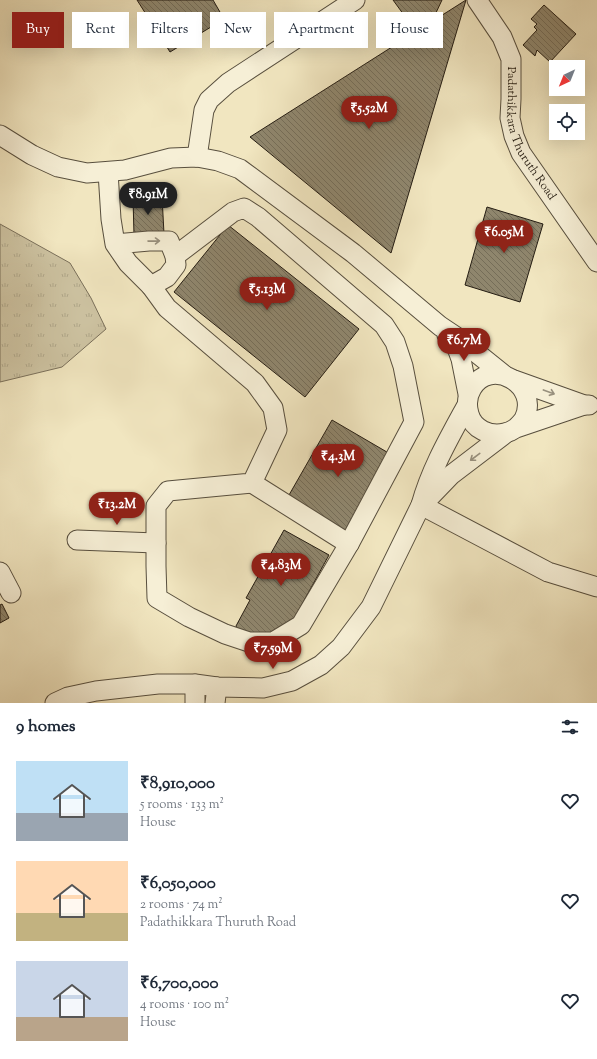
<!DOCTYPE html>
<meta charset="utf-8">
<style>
:root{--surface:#fff;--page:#f6f6f7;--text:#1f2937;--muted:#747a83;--accent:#8f2418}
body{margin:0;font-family:"Sorts Mill Goudy",serif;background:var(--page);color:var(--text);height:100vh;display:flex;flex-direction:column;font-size:15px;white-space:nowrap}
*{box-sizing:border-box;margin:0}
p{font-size:13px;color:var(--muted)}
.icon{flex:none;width:22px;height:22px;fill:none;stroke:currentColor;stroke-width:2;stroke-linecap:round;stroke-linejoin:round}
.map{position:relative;height:703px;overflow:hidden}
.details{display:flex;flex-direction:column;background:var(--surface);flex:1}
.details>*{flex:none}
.top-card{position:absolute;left:12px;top:12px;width:573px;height:36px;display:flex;gap:8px}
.needle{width:26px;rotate:223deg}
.tools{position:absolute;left:549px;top:60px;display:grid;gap:8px}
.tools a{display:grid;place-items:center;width:36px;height:36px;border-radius:0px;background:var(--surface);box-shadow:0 4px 16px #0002;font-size:20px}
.price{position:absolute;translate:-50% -34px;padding:0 9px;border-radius:14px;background:var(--accent);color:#fff;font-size:13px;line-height:26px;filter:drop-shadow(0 1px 2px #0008)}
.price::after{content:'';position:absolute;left:50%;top:24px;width:12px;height:9px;margin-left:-6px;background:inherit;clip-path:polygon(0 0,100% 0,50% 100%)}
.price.current{background:#222;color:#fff}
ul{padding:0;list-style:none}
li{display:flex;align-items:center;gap:12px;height:100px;padding:0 16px}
li span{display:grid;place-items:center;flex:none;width:112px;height:80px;border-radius:0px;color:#555}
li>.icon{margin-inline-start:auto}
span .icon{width:48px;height:48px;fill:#fffc;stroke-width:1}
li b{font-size:17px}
h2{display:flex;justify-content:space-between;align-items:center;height:48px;padding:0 16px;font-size:17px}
.chip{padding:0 14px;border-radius:0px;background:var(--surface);box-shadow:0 4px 16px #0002;font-size:14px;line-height:36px}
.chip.current{background:var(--accent);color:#fff}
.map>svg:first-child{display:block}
.grass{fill:url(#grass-tufts);stroke:#7a705b}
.building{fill:url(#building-back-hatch);stroke:#251d13}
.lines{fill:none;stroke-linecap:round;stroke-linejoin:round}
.minor-casing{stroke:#584f3e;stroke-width:21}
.minor{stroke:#f6efd6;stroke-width:19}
.oneway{stroke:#98907e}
.labels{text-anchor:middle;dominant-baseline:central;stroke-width:3.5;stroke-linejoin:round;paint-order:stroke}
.street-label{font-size:12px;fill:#251d13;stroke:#f6efd6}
</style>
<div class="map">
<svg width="597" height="703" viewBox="0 0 597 703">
<defs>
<pattern id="grass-tufts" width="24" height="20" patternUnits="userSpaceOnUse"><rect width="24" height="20" fill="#cec4a3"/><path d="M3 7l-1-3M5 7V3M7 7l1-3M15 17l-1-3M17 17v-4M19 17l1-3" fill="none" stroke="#b1a88b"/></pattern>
<pattern id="building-back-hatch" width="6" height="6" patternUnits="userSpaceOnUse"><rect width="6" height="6" fill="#8f866d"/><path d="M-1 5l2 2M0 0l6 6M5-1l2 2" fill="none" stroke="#756d58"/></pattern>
</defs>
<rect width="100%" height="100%" fill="#f1e6c0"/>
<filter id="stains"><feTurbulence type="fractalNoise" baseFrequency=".005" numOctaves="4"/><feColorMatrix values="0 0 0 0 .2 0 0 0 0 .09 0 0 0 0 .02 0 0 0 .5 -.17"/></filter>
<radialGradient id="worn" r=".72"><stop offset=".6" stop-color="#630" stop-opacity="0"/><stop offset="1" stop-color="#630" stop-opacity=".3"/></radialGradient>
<!-- grass -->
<path class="grass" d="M0 224 70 263 91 298 106 329 62 367 0 382Z"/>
<!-- building -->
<g class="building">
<path d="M137 0H213L224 19 170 52Z"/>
<path d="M393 0H442L434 17 428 19 423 13 412 26Z"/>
<path d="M466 0 391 253 250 137Z"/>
<path d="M544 5 576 34 550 62 537 50 535 56 523 45 537 30 534 27 537 24 531 19Z"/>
<path d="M162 196 164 234 134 235 133 198Z"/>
<path d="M487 207 543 224 520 302 465 285Z"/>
<path d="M228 225 359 329 305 397 174 292Z"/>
<path d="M332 420 392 455 345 536 285 502Z"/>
<path d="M284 530 329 555 295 617 293 630 239 637 236 626 250 600 246 598Z"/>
<path d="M2 604 9 618 0 623V605Z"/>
</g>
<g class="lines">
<defs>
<g id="minor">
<path id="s1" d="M477 0 502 37 511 59V99L510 118 514 136 521 153 597 262"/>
<path d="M0 135 32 155 58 167 87 173 125 170 171 158 197 157 218 161 240 169 353 253 440 326 458 338 504 375"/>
<path d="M197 157 204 110 209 100 228 83 355 0"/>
<path d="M108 172 111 219 115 244 128 263 151 286 167 277 176 265 175 256 169 241H149L115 244"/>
<path d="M151 286 167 308 255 383 273 408 277 430 252 483 168 491 156 506V566L157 598 189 617 225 634 249 642H273L301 625 349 544 414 422 403 366 395 342 384 325 258 217 244 208 233 212 175 256"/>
<path d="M447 335 457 348 461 359 468 394"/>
<path d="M514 380 584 405H589"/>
<path d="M516 428C519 425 522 422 524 419 541 384 490 357 472 388 467 396 466 404 469 414 473 429 490 437 505 433 509 432 513 430 516 428L584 405"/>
<path d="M252 483 349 544"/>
<path d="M424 503 451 475 506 433"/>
<path d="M421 505 548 572 597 587"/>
<path d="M77 540 156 543"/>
<path d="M0 572 11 593"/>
<path d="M195 684V703"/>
<path d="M55 703 68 697 96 691 158 684H195L217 687 263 688 292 681 321 665 341 647 371 607 421 505C431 469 449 438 467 405"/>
<path d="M215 703 217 687"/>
</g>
</defs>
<!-- minor casing -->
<use href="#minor" class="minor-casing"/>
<!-- minor -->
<use href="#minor" class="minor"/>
</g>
<!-- one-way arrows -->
<defs><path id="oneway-shaft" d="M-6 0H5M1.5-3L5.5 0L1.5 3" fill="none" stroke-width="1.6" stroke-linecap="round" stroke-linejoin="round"/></defs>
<g class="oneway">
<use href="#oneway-shaft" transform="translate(154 241) rotate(-1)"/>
<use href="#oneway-shaft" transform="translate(549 392) rotate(20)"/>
<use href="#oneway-shaft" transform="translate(475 457) rotate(143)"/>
</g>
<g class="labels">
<!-- street labels -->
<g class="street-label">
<text stroke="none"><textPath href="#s1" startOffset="148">Padathikkara Thuruth Road</textPath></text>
</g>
</g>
<rect width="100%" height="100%" filter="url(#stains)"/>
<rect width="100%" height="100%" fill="url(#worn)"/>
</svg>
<div class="tools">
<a><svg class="needle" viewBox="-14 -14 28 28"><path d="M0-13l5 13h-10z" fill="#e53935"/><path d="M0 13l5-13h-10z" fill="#747a83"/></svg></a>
<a><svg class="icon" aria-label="locate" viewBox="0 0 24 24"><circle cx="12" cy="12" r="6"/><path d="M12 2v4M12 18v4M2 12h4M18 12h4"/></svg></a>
</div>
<b class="price" style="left:369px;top:130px">₹5.52M</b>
<b class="price current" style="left:148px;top:216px">₹8.91M</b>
<b class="price" style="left:504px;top:254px">₹6.05M</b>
<b class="price" style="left:267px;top:311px">₹5.13M</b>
<b class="price" style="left:464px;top:362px">₹6.7M</b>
<b class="price" style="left:338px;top:478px">₹4.3M</b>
<b class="price" style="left:117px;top:526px">₹13.2M</b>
<b class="price" style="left:281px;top:587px">₹4.83M</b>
<b class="price" style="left:273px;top:670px">₹7.59M</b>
<div class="top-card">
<a class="chip current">Buy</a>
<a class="chip">Rent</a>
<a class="chip">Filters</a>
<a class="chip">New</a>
<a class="chip">Apartment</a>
<a class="chip">House</a>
</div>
</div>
<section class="details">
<h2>9 homes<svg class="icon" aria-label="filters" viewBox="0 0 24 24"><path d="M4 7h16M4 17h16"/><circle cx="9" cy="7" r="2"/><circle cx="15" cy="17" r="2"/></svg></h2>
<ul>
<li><span style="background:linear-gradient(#bfe0f5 65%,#9aa5b1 0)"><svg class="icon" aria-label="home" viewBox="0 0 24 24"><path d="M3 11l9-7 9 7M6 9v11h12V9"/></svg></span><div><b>₹8,910,000</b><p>5 rooms · 133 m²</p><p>House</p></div><svg class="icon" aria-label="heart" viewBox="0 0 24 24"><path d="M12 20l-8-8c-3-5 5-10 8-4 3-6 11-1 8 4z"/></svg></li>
<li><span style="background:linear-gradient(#ffd9b3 65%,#c2b280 0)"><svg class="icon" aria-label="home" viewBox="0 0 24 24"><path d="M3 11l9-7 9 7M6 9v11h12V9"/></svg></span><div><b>₹6,050,000</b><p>2 rooms · 74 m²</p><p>Padathikkara Thuruth Road</p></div><svg class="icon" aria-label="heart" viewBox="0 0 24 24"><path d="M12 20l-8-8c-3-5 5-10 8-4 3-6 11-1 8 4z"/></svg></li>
<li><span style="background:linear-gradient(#c9d6e8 70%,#b9a48a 0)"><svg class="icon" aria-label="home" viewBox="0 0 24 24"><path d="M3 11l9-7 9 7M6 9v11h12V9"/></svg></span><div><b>₹6,700,000</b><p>4 rooms · 100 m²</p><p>House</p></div><svg class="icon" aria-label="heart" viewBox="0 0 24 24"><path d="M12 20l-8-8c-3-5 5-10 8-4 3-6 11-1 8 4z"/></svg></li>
</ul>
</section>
